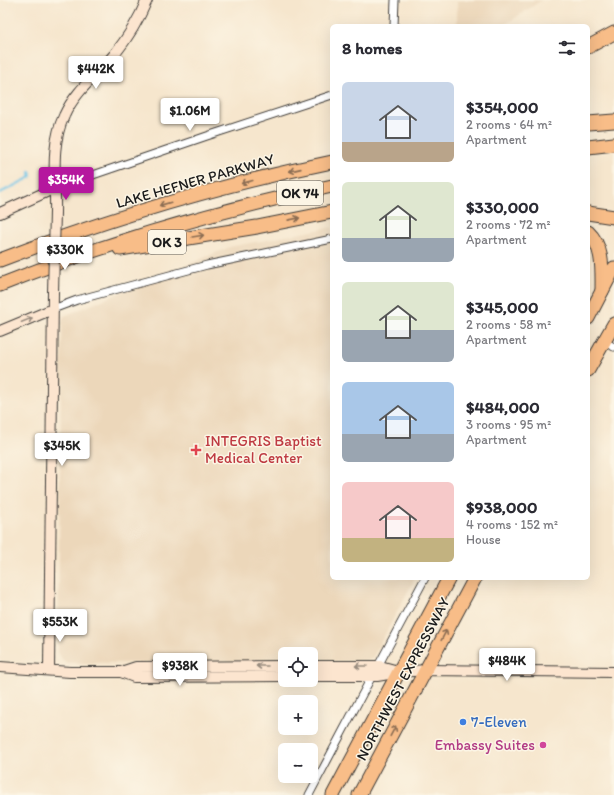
<!DOCTYPE html>
<meta charset="utf-8">
<style>
:root{--surface:#fff;--page:#f7f7f7;--text:#2b2b33;--muted:#7c7c81;--accent:#b5179e}
body{margin:0;font-family:Itim,sans-serif;background:var(--page);color:var(--text);height:100vh;display:flex;flex-direction:column;font-size:15px;white-space:nowrap}
*{box-sizing:border-box;margin:0}
p{font-size:13px;color:var(--muted)}
.icon{flex:none;width:22px;height:22px;fill:none;stroke:currentColor;stroke-width:2;stroke-linecap:round;stroke-linejoin:round}
.map{position:relative;flex:1;overflow:hidden}
.details{position:absolute;left:330px;top:24px;width:260px;height:556px;display:flex;flex-direction:column;background:var(--surface);border-radius:6px;box-shadow:0 4px 16px #0002}
.details>*{flex:none}
.buttons{position:absolute;left:278px;top:647px;display:grid;gap:8px}
.buttons a{display:grid;place-items:center;width:40px;height:40px;border-radius:6px;background:var(--surface);box-shadow:0 4px 16px #0002;font-size:20px}
.price{position:absolute;translate:-50% -34px;padding:0 9px;border-radius:4px;background:#fff;color:#222;font-size:13px;line-height:26px;filter:drop-shadow(0 1px 2px #0008)}
.price::after{content:'';position:absolute;left:50%;top:24px;width:12px;height:9px;margin-left:-6px;background:inherit;clip-path:polygon(0 0,100% 0,50% 100%)}
.price.on{background:var(--accent);color:#fff}
ul{padding:0;list-style:none}
li{display:flex;align-items:center;gap:12px;height:100px;padding:0 12px}
li span{display:grid;place-items:center;flex:none;width:112px;height:80px;border-radius:6px;color:#555}
li>.icon{margin-inline-start:auto}
span .icon{width:48px;height:48px;fill:#fffc;stroke-width:1}
li b{font-size:17px}
h2{display:flex;justify-content:space-between;align-items:center;height:48px;padding:0 12px;font-size:17px}
.map>svg:first-child{display:block}
.built{fill:#ecd7ba}
.lines{fill:none;stroke-linecap:round;stroke-linejoin:round}
.stream{stroke:#6ac3e7;stroke-width:2.5}
.street-casing{stroke:#3d3a37;stroke-width:9}
.secondary-casing{stroke:#3d3a37;stroke-width:12}
.highway-casing{stroke:#3d3a37;stroke-width:15}
.street{stroke:#fff;stroke-width:7}
.secondary{stroke:#fce5cf;stroke-width:10}
.highway{stroke:#f8bd88;stroke-width:13}
.secondary-bridge-casing{stroke:#3d3a37;stroke-width:12;stroke-linecap:butt}
.secondary-bridge{stroke:#fce5cf;stroke-width:10}
.oneway{stroke:#8a6c52}
.oneway2{stroke:#978b7e}
.health-dot{fill:#e0444e;stroke:#fcf5e5;stroke-width:1.5}
.shop-dot{fill:#3f7fe0;stroke:#fcf5e5;stroke-width:1.5}
.hotel-dot{fill:#d1479c;stroke:#fcf5e5;stroke-width:1.5}
.labels{text-anchor:middle;dominant-baseline:central;stroke-width:3;stroke-linejoin:round;paint-order:stroke}
.shield{fill:#fcf5e5;stroke:#5f5d58;stroke-width:1}
.shield-label{font-size:14px;font-weight:bold;fill:#1c1c1c}
.street-label{font-size:15px;fill:#1c1c1c;stroke:#fcf5e5}
.health-label{font-size:15px;fill:#be3a42;stroke:#fcf5e5;text-anchor:start}
.shop-label{font-size:15px;fill:#366cbe;stroke:#fcf5e5;text-anchor:start}
.hotel-label{font-size:15px;fill:#b23c85;stroke:#fcf5e5;text-anchor:end}
</style>
<div class="map">
<svg width="614" height="795" viewBox="0 0 614 795">
<rect width="100%" height="100%" fill="#fcf5e5"/>
<filter id="ink" filterUnits="userSpaceOnUse"><feTurbulence type="fractalNoise" baseFrequency=".025" numOctaves="2"/><feDisplacementMap in="SourceGraphic" scale="8" xChannelSelector="R" yChannelSelector="G"/><feConvolveMatrix kernelMatrix="1 2 1 2 8 2 1 2 1" color-interpolation-filters="sRGB"/></filter>
<filter id="wash" filterUnits="userSpaceOnUse"><feTurbulence type="fractalNoise" baseFrequency=".012" numOctaves="4" result="noise"/><feDisplacementMap in="SourceGraphic" scale="16" xChannelSelector="R" yChannelSelector="G"/><feGaussianBlur stdDeviation="0.9" result="paint"/><feColorMatrix in="noise" values="0 0 0 0 0 0 0 0 0 0 0 0 0 0 0 0 0 1.4 0 .05"/><feComposite in="paint" operator="in"/></filter>
<g filter="url(#wash)">
<rect width="100%" height="100%" fill="#f6e6cd"/>
<!-- built -->
<g class="built">
<path d="M457 0H542L503 26H457Z"/>
<path d="M332 227V578H415L373 657 368 661 311 662V654H285V662L67 663 62 659 58 652 62 322 64 316 230 247Z"/>
</g>
<g class="lines">
<!-- stream -->
<path class="stream" d="M0 193 31 177 30 172"/>
</g>
</g>
<g filter="url(#ink)">
<g class="lines">
<defs>
<g id="street">
<path d="M394 26 395 0"/>
<path d="M55 188 207 136 332 95"/>
<path d="M53 309 77 300 207 265 332 239"/>
<path d="M604 342 614 347"/>
<path d="M378 666 425 578"/>
<path d="M309 795 372 676"/>
</g>
<g id="secondary">
<path d="M55 212C56 181 50 145 64 116 75 91 97 75 114 55 127 39 139 19 147 0"/>
<path d="M0 213 55 188"/>
<path d="M0 331 53 309"/>
<path d="M311 666H380L398 671"/>
<path d="M0 667 70 672H121L136 667 285 666"/>
<path d="M49 670 53 293"/>
<path d="M121 672 134 677 285 676"/>
<path d="M311 676H377L400 672 426 670 614 672"/>
</g>
<g id="highway">
<path d="M588 47 614 33"/>
<path d="M588 123 614 121"/>
<path d="M588 147 614 144"/>
<path d="M588 213 614 217"/>
<path d="M588 232C604 247 602 270 602 291"/>
<path d="M120 249 257 227 332 212"/>
<path d="M0 260C107 219 219 185 332 162"/>
<path d="M0 285C108 242 219 210 332 186"/>
<path d="M588 318 614 268"/>
<path d="M588 370 614 324"/>
<path d="M333 795 449 578"/>
<path d="M359 795 475 578"/>
</g>
</defs>
<!-- street casing -->
<use href="#street" class="street-casing"/>
<!-- secondary casing -->
<use href="#secondary" class="secondary-casing"/>
<!-- highway casing -->
<use href="#highway" class="highway-casing"/>
<!-- street -->
<use href="#street" class="street"/>
<!-- secondary -->
<use href="#secondary" class="secondary"/>
<!-- highway -->
<use href="#highway" class="highway"/>
<defs>
<path id="secondary-bridge" d="M53 293 55 212"/>
</defs>
<!-- secondary-bridge casing -->
<use href="#secondary-bridge" class="secondary-bridge-casing"/>
<!-- secondary-bridge -->
<use href="#secondary-bridge" class="secondary-bridge"/>
</g>
<!-- one-way arrows -->
<defs><path id="oneway-shaft" d="M-6 0H5M1.5-3L5.5 0L1.5 3" fill="none" stroke-width="1.6" stroke-linecap="round" stroke-linejoin="round"/></defs>
<g class="oneway">
<use href="#oneway-shaft" transform="translate(295 170) rotate(167)"/>
<use href="#oneway-shaft" transform="translate(247 182) rotate(165)"/>
<use href="#oneway-shaft" transform="translate(165 204) rotate(164)"/>
<use href="#oneway-shaft" transform="translate(294 219) rotate(-11)"/>
<use href="#oneway-shaft" transform="translate(198 236) rotate(-9)"/>
<use href="#oneway-shaft" transform="translate(444 635) rotate(-62)"/>
<use href="#oneway-shaft" transform="translate(393 731) rotate(-62)"/>
</g>
<g class="oneway2">
<use href="#oneway-shaft" transform="translate(27 320) rotate(-22)"/>
<use href="#oneway-shaft" transform="translate(262 666) rotate(180)"/>
<use href="#oneway-shaft" transform="translate(361 666) rotate(180)"/>
</g>
</g>
<!-- markers -->
<path class="health-dot" d="M194 444h4v4h4v4h-4v4h-4v-4h-4v-4h4z"/>
<circle class="shop-dot" cx="463" cy="722" r="4"/>
<circle class="hotel-dot" cx="543" cy="745" r="4"/>
<g class="labels">
<!-- shield labels -->
<g class="shield">
<rect x="277" y="181" width="46" height="24" rx="3"/>
<rect x="148" y="230" width="38" height="24" rx="3"/>
</g>
<g class="shield-label">
<text x="300" y="193">OK 74</text>
<text x="167" y="242">OK 3</text>
</g>
<!-- street labels -->
<g class="street-label">
<text transform="translate(195 181) rotate(-16)">LAKE HEFNER PARKWAY</text>
<text transform="translate(403 679) rotate(-62)">NORTHWEST EXPRESSWAY</text>
</g>
<!-- health labels -->
<g class="health-label">
<text x="205" y="441">INTEGRIS Baptist<tspan x="205" dy="17">Medical Center</tspan></text>
</g>
<!-- shop labels -->
<g class="shop-label">
<text x="471" y="722">7-Eleven</text>
</g>
<!-- hotel labels -->
<g class="hotel-label">
<text x="535" y="745">Embassy Suites</text>
</g>
</g>
</svg>
<div class="buttons">
<a><svg class="icon" aria-label="locate" viewBox="0 0 24 24"><circle cx="12" cy="12" r="6"/><path d="M12 2v4M12 18v4M2 12h4M18 12h4"/></svg></a>
<a>+</a>
<a>−</a>
</div>
<b class="price" style="left:96px;top:90px">$442K</b>
<b class="price" style="left:190px;top:132px">$1.06M</b>
<b class="price on" style="left:66px;top:201px">$354K</b>
<b class="price" style="left:65px;top:271px">$330K</b>
<b class="price" style="left:62px;top:467px">$345K</b>
<b class="price" style="left:60px;top:643px">$553K</b>
<b class="price" style="left:507px;top:682px">$484K</b>
<b class="price" style="left:180px;top:687px">$938K</b>
<section class="details">
<h2>8 homes<svg class="icon" aria-label="filters" viewBox="0 0 24 24"><path d="M4 7h16M4 17h16"/><circle cx="9" cy="7" r="2"/><circle cx="15" cy="17" r="2"/></svg></h2>
<ul>
<li><span style="background:linear-gradient(#c9d6e8 75%,#b9a48a 0)"><svg class="icon" aria-label="home" viewBox="0 0 24 24"><path d="M3 11l9-7 9 7M6 9v11h12V9"/></svg></span><div><b>$354,000</b><p>2 rooms · 64 m²</p><p>Apartment</p></div></li>
<li><span style="background:linear-gradient(#dfe7d0 70%,#9aa5b1 0)"><svg class="icon" aria-label="home" viewBox="0 0 24 24"><path d="M3 11l9-7 9 7M6 9v11h12V9"/></svg></span><div><b>$330,000</b><p>2 rooms · 72 m²</p><p>Apartment</p></div></li>
<li><span style="background:linear-gradient(#dfe7d0 60%,#9aa5b1 0)"><svg class="icon" aria-label="home" viewBox="0 0 24 24"><path d="M3 11l9-7 9 7M6 9v11h12V9"/></svg></span><div><b>$345,000</b><p>2 rooms · 58 m²</p><p>Apartment</p></div></li>
<li><span style="background:linear-gradient(#a9c7e8 65%,#9aa5b1 0)"><svg class="icon" aria-label="home" viewBox="0 0 24 24"><path d="M3 11l9-7 9 7M6 9v11h12V9"/></svg></span><div><b>$484,000</b><p>3 rooms · 95 m²</p><p>Apartment</p></div></li>
<li><span style="background:linear-gradient(#f6c9c9 70%,#c2b280 0)"><svg class="icon" aria-label="home" viewBox="0 0 24 24"><path d="M3 11l9-7 9 7M6 9v11h12V9"/></svg></span><div><b>$938,000</b><p>4 rooms · 152 m²</p><p>House</p></div></li>
</ul>
</section>
</div>
